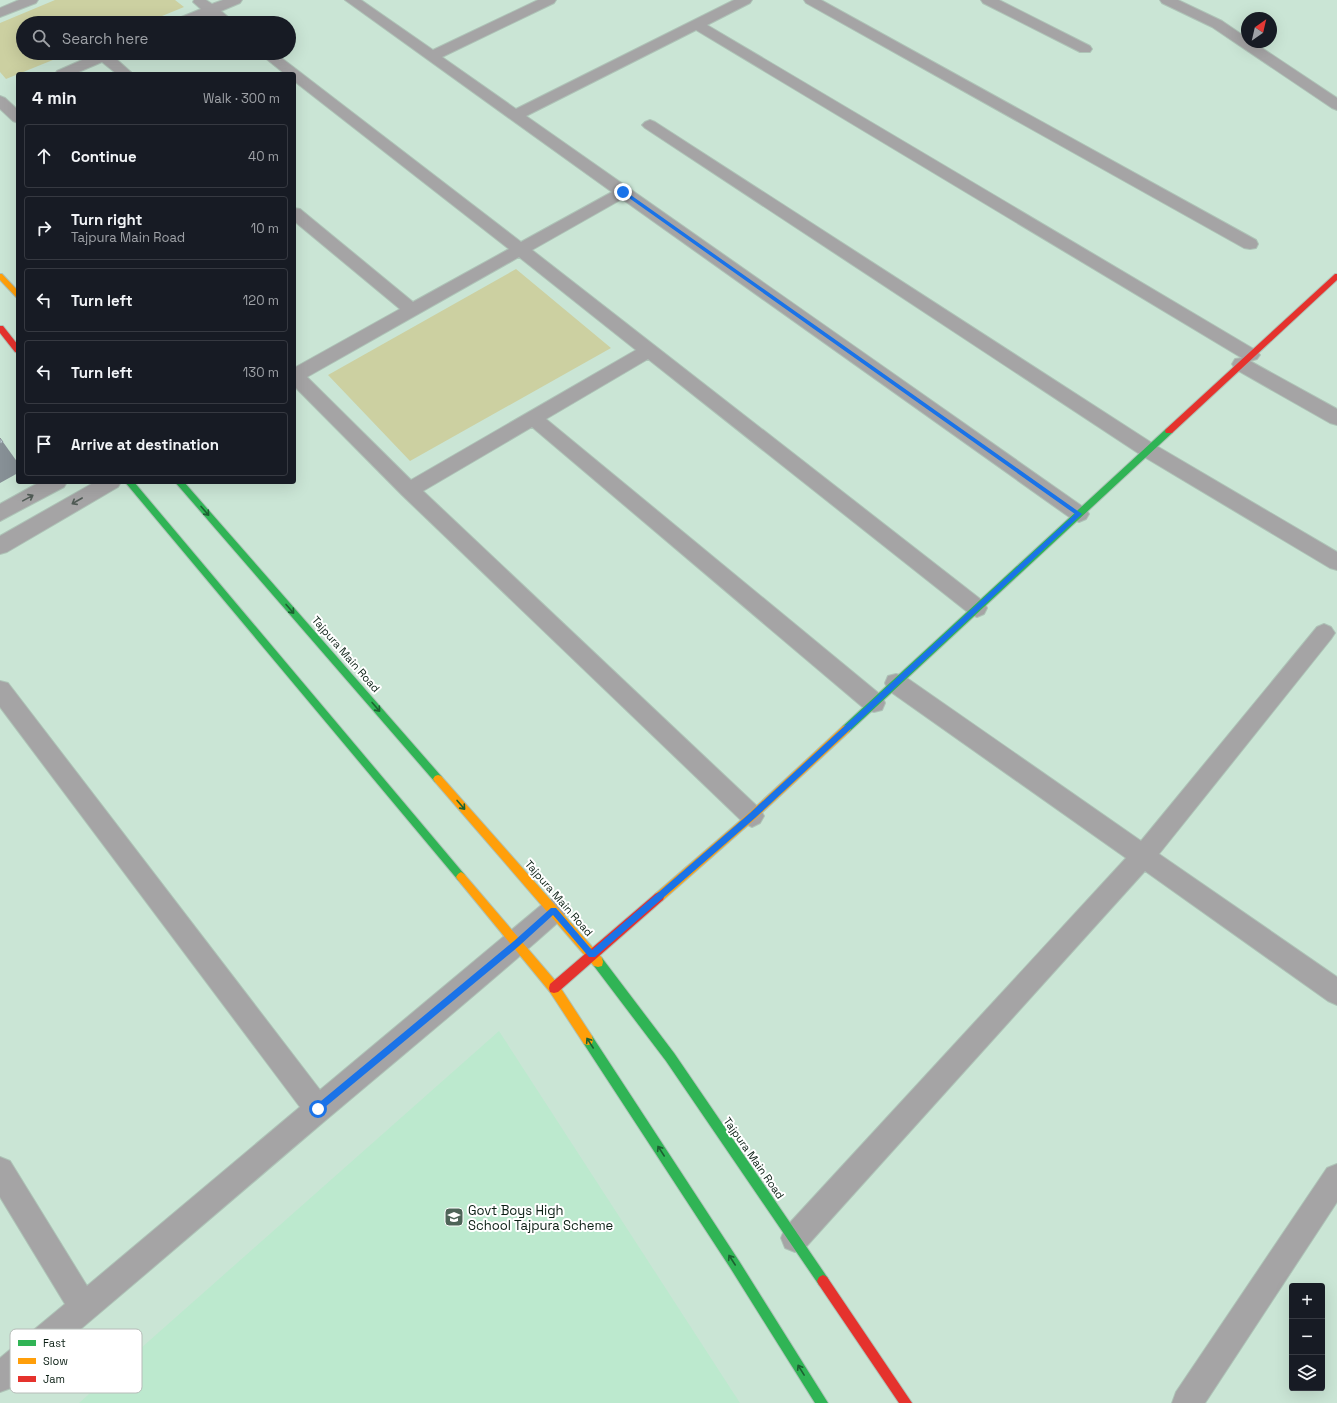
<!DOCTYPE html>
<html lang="en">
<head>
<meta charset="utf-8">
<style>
	body { margin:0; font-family:"Space Grotesk",sans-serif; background:#20242c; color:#f1f3f6 }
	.controls { position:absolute; right:12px; bottom:12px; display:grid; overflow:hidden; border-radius:4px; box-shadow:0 4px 16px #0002 }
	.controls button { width:36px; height:36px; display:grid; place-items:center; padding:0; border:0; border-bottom:1px solid #363941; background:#171b24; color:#f1f3f6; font:20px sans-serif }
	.compass { position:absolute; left:1241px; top:12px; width:36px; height:36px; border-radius:50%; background:#171b24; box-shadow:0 4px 16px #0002; rotate:34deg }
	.stop { position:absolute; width:12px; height:12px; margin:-9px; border:3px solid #1a73e8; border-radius:50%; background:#fff }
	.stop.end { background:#1a73e8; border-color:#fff; box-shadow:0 1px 4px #0008 }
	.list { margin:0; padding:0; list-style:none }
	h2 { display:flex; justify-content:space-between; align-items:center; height:52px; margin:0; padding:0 16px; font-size:17px }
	h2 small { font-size:13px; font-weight:400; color:#9ea1a6 }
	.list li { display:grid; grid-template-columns:26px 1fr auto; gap:12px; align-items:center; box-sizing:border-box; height:64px; margin:0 8px 8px; padding:0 8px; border:1px solid #363941; border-radius:4px }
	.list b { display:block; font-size:15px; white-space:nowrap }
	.list p { margin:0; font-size:13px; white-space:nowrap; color:#9ea1a6 }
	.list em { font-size:13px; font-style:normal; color:#9ea1a6 }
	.icon { flex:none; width:22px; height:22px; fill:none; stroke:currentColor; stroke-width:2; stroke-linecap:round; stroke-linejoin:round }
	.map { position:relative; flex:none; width:1337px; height:1403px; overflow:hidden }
	.search { position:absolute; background:#171b24; box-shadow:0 4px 16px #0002; left:16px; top:16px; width:280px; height:44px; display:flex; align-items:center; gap:10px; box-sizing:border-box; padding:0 14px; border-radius:22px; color:#9ea1a6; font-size:15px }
	.panel { position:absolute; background:#171b24; box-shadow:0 4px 16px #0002; left:16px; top:72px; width:280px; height:412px; border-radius:4px }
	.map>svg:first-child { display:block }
	.built { fill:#bce9ce }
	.green { fill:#ccd0a1 }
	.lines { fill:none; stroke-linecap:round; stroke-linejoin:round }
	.street-casing { stroke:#aec3b7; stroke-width:2 }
	.fast-casing { stroke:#aec3b7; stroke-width:2 }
	.slow-casing { stroke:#aec3b7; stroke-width:2 }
	.jam-casing { stroke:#aec3b7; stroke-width:2 }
	.street { fill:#a5a4a5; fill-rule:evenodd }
	.fast { fill:#30b455; fill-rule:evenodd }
	.slow { fill:#ff9f0a; fill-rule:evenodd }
	.jam { fill:#e5322d; fill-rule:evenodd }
	.shaded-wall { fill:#879096 }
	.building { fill:#c1ced6; stroke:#879096 }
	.oneway { stroke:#505b55 }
	.oneway2 { stroke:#1c6231 }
	.route { fill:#1a73e8 }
	.labels { text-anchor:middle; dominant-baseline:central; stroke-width:4; stroke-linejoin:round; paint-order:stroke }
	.street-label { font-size:11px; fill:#0b1f14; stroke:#fff }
	.near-poi-label { font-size:13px; fill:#0b1f14; stroke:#fff; text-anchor:start }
	.key { fill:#fff; stroke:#b6bcb8; stroke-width:1 }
	.key-label { font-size:11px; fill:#0b1f14 }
</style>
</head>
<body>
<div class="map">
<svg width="1337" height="1403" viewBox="0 0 1337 1403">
	<rect width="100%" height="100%" fill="#cae5d5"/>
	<path class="built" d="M499,1031L740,1403H79Z"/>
	<path class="green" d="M55,0H175L184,7L145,23H23V53H70L6,79L0,72V23Z
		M516,269L611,348L410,461L328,375Z"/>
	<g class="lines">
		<g class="street-casing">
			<path id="street" d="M19,0H38L36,3L0,17V8Z
				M194,0H206L212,4L223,0H242L240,3L221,11L235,23H219L209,16L191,23H172L174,20L201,9L193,2Z
				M345,0H361L433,50L538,0H556L554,3L442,57L516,109L734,0H752L750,3L707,25L1257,351L1260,355L1257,359L1250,361L1337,409V425L1330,423L1235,369L1232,364L1235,359L1242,358L696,30L526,116L1086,509L1089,514L1086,519L1079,522L1072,519L622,199L532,250L984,602L987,608L984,614L977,617L970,614L648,359L546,419L882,696L885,703L882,710L874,712L866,710L532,427L423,491L760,809L764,816L760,823L752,827L744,823L402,495L294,386V368L400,309L294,221V208L300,209L413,302L509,249L294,81V74H285L259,53H275L521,242L612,192ZM519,257L636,350L411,480L307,377Z
				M804,0H821L1256,240L1258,244L1256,248L1250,249L1244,248L806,3Z
				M981,0H999L1090,46L1092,49L1090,52H1080L983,3Z
				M1160,0H1178L1222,21L1247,38V42H1253L1337,98V110L1332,108L1212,27L1162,3Z
				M98,53H117L114,57L133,74H117L102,62L74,74H55L57,71Z
				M0,96L5,98L18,110V123L13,121L0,109Z
				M650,120L655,122L1155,445L1337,552V570L1330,568L1141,455L645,128L642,125L645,122Z
				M40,482H67L64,487L0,521V504Z
				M95,482H121L118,487L7,552L0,554V536Z
				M1324,624L1331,627L1335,633L1331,639L1159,854L1337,977V1005L1328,1001L1145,871L805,1248L795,1252L785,1248L781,1238L785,1228L1126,858L888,690L885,683L888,676L896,674L904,676L1141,841L1317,627Z
				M0,681L8,683L320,1090L545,902L554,898L563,902L566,910L563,918C486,987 406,1052 327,1119C221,1209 117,1299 11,1388L0,1392V1358L65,1304L0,1197V1157L10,1161L87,1286L300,1107L0,707Z
				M1337,1164V1202L1205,1403H1172L1176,1392L1327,1168Z"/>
		</g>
		<g class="fast-casing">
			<path id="fast" d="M1169,428L1172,429L1173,431L1172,433L849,732L846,733L843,732L841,729L843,726L1166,429Z
				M125,482H134L464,874L466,877L464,880L461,882L458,880Z
				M175,482H184L441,776L443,779L441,782L438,783L435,782Z
				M598,957L602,958L674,1053L827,1277L829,1281L827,1285L823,1287L819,1285L666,1061L594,966L593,962L594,958Z
				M588,1035L592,1036L739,1261L828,1403H815L731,1269L584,1044L583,1040L584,1036Z"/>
		</g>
		<g class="slow-casing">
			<path id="slow" d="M0,274H2L18,291V297H16L0,280Z
				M846,725L849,726L851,729L849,732L755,819L663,900L659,902L655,900L654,897L655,894L749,813L843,726Z
				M438,775L441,776L602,958L603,962L602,966L598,967L594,966L435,782L433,779L435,776Z
				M461,872L464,874L558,984L592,1036L593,1040L592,1044L588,1045L584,1044L550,992L458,880L456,877L458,874Z"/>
		</g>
		<g class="jam-casing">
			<path id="jam" d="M1335,274H1337V280L1172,433H1166L1165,431L1166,429Z
				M0,326H3L18,345V353L15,352L0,333Z
				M659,892L663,894L664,897L663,900L558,992L554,993L550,992L549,988L550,984L655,894Z
				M823,1275L827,1277L912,1403H899L819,1285L817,1281L819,1277Z"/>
		</g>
		<use href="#street" class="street"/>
		<use href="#fast" class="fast"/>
		<use href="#slow" class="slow"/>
		<use href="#jam" class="jam"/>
	</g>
	<path class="shaded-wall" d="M3,442L18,463V473L0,483V444Z"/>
	<path class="building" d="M0,438L3,442L0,444Z"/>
	<defs><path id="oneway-shaft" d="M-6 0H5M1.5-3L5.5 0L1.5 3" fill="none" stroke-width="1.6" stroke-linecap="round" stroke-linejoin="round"/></defs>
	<g class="oneway">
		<use href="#oneway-shaft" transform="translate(28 498) rotate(-29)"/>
		<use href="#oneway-shaft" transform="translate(77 501) rotate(150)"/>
	</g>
	<g class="oneway2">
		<use href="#oneway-shaft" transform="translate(205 511) rotate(49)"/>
		<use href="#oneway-shaft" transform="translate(290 609) rotate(49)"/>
		<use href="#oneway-shaft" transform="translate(376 707) rotate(49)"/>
		<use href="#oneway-shaft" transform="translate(461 805) rotate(49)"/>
		<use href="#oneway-shaft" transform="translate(590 1043) rotate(-123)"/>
		<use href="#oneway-shaft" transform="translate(661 1151) rotate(-123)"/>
		<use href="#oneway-shaft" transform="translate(732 1260) rotate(-123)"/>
		<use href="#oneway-shaft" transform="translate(801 1370) rotate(-122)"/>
	</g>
	<path class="route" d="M622,191H625L1082,514L755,818L595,957H589L553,915L519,946L318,1113L315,1112V1106L514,941L551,908H556L592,950L750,813L1075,514L622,193Z"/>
	<defs>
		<g id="school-square" transform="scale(1)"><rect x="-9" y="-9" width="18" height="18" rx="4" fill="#4e6458" stroke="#fff"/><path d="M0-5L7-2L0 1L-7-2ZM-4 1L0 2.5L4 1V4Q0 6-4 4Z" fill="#fff"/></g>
	</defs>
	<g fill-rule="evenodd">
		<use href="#school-square" x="454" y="1217"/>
	</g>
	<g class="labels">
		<g class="street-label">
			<text transform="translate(346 654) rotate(49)">Tajpura Main Road</text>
			<text transform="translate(559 898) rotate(49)">Tajpura Main Road</text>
			<text transform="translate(754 1158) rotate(55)">Tajpura Main Road</text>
		</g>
		<g class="near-poi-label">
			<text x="468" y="1210">Govt Boys High<tspan x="468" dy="15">School Tajpura Scheme</tspan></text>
		</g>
	</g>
	<rect x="10" y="1329" width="132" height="64" rx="6" class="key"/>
	<rect x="18" y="1340" width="18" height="6" fill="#30b455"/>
	<rect x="18" y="1358" width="18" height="6" fill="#ff9f0a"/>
	<rect x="18" y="1376" width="18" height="6" fill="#e5322d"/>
	<g class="key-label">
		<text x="43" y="1347">Fast</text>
		<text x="43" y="1365">Slow</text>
		<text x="43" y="1383">Jam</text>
	</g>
</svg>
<div class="controls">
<button>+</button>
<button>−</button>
<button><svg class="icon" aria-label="layers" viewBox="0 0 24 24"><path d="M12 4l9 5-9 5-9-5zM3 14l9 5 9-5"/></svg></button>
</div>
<svg class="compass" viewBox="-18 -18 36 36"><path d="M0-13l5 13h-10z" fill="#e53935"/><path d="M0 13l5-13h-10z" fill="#9ea1a6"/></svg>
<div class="stop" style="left:318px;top:1109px"></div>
<div class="stop end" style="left:623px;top:192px"></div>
<div class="search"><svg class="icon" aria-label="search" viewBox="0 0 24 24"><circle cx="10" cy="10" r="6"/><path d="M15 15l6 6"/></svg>Search here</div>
<section class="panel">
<h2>4 min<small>Walk · 300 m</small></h2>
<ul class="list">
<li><svg class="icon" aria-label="ahead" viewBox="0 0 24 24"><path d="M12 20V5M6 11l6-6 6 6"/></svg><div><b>Continue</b></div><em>40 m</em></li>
<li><svg class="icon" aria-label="right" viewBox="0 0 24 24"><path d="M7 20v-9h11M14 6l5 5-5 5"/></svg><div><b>Turn right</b><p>Tajpura Main Road</p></div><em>10 m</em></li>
<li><svg class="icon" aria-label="left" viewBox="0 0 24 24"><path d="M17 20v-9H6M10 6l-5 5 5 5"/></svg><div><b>Turn left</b></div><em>120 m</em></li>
<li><svg class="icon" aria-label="left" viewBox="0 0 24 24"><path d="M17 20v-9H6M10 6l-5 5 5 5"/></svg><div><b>Turn left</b></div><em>130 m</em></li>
<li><svg class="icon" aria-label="arrive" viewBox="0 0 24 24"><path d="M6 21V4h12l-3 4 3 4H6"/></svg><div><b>Arrive at destination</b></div></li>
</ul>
</section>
</div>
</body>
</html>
